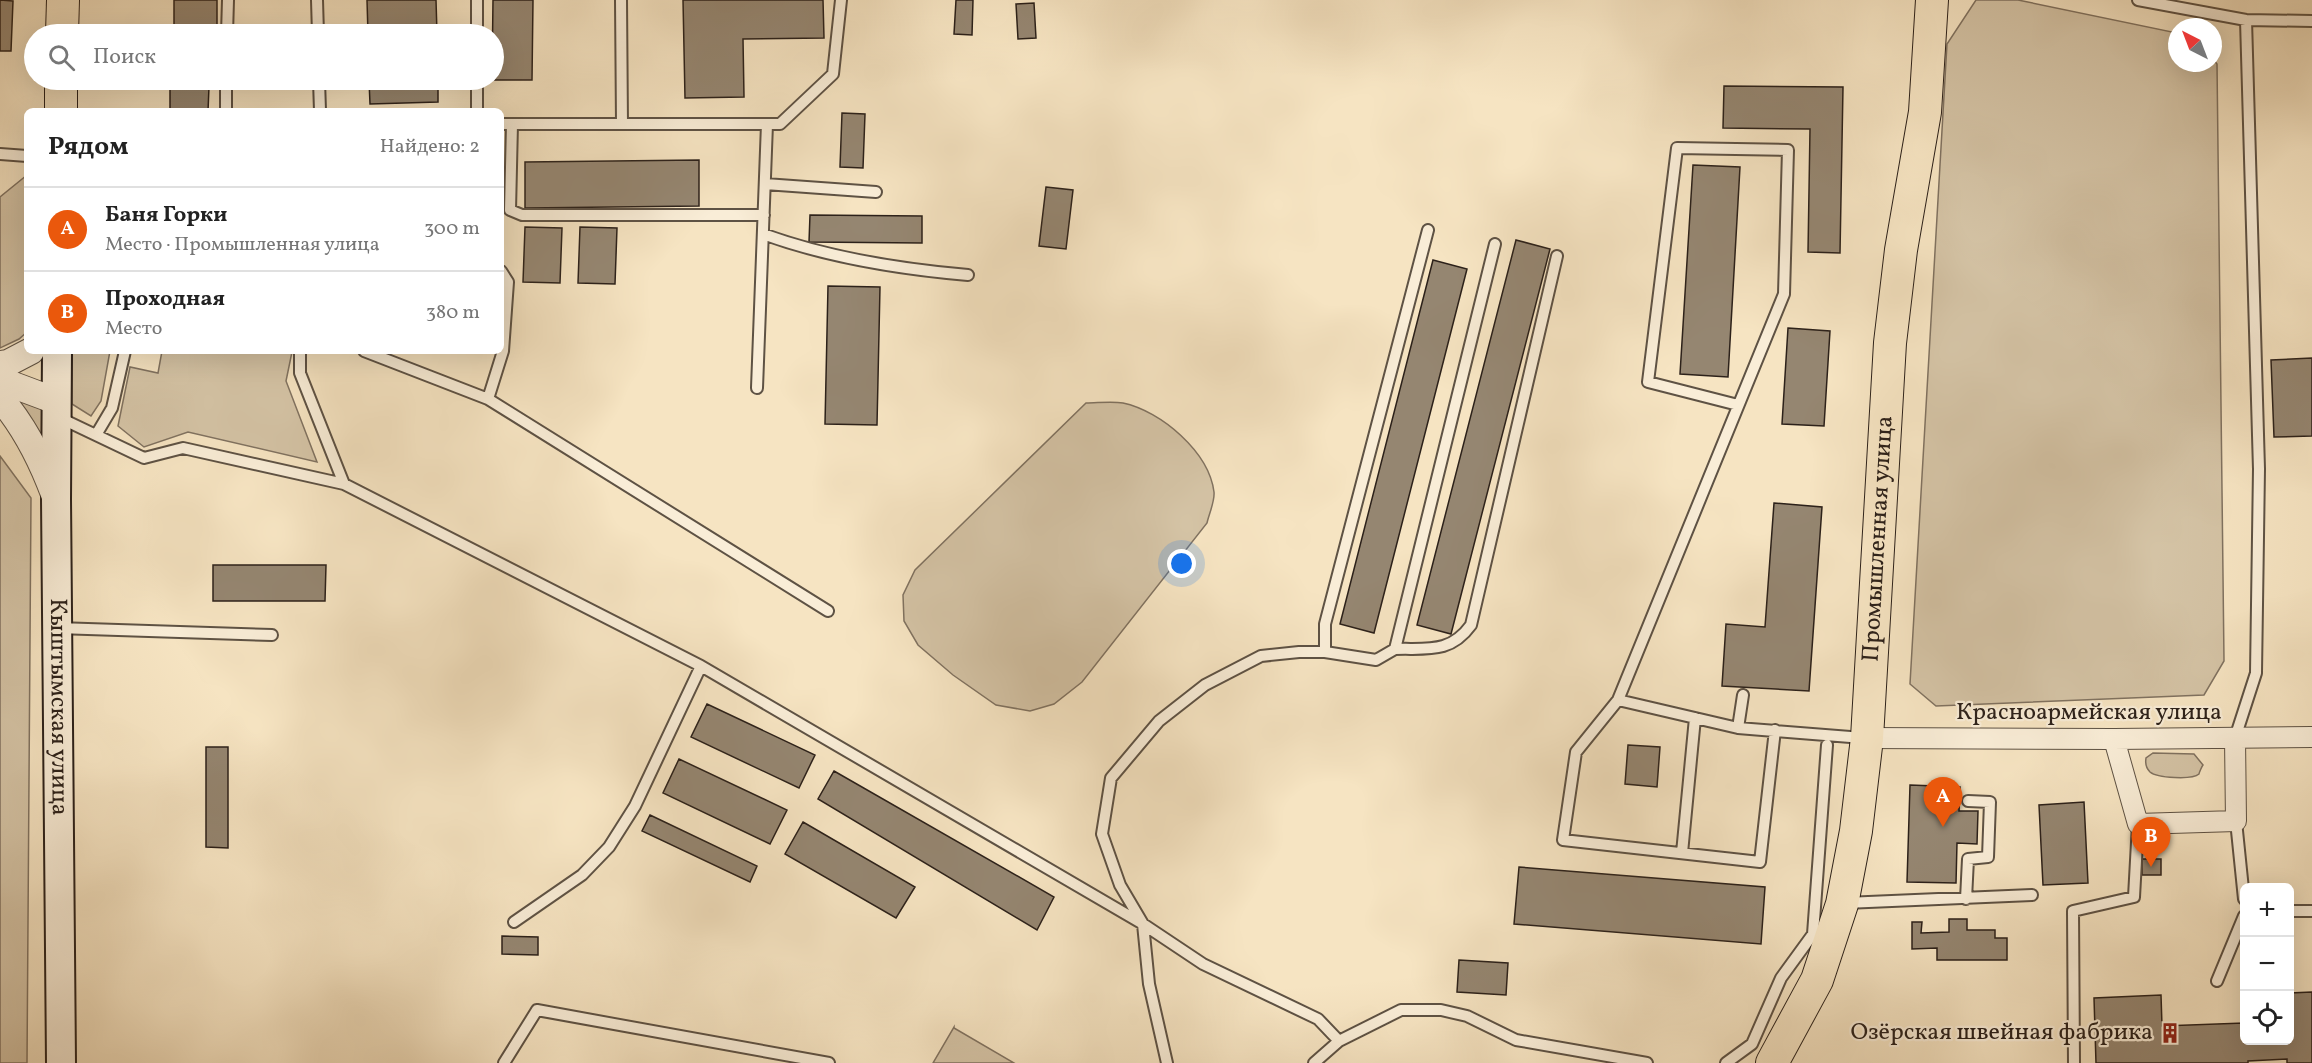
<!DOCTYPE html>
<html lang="ru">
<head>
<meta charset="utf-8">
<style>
	body { margin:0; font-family:Vollkorn,serif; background:#f2f2f2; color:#222 }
	.controls { position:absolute; right:18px; bottom:18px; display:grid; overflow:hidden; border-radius:9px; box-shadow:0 6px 24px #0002 }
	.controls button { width:54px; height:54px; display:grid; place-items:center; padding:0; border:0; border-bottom:2px solid #e0e0e0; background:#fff; color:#222; font:30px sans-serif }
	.compass { position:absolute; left:2168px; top:18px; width:54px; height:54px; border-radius:50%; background:#fff; box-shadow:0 6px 24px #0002; rotate:318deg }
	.you { position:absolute; left:1182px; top:564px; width:21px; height:21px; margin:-15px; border:4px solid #fff; border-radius:50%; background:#1a73e8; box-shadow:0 0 0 9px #1a73e833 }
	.badge { display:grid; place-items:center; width:39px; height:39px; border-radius:50%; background:#ea580c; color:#fff; font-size:20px; font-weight:700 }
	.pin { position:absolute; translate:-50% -50px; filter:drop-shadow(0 2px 3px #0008) }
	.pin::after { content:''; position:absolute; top:32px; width:21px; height:18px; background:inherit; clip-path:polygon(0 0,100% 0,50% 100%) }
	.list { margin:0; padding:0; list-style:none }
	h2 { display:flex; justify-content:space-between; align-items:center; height:78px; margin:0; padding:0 24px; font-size:26px }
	h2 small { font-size:20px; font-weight:400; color:#767676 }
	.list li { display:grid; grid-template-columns:39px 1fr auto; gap:18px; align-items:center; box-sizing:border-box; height:84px; padding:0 24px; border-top:2px solid #e0e0e0 }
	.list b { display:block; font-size:22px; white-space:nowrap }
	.list p { margin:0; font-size:20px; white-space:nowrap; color:#767676 }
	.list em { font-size:20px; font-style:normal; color:#767676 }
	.icon { flex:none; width:33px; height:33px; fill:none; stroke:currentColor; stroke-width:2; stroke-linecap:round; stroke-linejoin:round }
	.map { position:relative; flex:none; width:2312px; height:1063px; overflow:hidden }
	.search { position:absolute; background:#fff; box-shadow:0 6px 24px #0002; left:24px; top:24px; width:480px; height:66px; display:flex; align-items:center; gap:15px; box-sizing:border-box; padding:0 21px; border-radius:33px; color:#767676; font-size:22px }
	.panel { position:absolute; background:#fff; box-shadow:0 6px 24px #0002; left:24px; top:108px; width:480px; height:246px; border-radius:9px }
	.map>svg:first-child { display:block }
	.green { fill:#d4c3a5; stroke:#807260; stroke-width:1.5 }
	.building { fill:#958671; stroke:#2c211a; stroke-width:1.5 }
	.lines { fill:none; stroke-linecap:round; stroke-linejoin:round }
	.service-casing { stroke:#5e5244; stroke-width:14 }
	.minor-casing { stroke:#5e5244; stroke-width:22 }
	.tertiary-casing { stroke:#5e5244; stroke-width:28 }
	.secondary-casing { stroke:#2c211a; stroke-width:32 }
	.primary-casing { stroke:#2c211a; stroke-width:34 }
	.service { stroke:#f9edd7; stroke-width:10 }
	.minor { stroke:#f9edd7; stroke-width:20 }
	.tertiary { stroke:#f9edd7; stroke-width:26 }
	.secondary { stroke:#f9edd7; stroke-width:28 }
	.primary { stroke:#f6e4c2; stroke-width:32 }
	.labels { text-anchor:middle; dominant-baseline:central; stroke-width:4.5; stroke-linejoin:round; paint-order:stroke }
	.street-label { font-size:24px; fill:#2c211a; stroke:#f9edd7 }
	.poi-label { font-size:24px; fill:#2c211a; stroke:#f9edd7; text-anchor:end }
</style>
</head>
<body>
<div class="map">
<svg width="2312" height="1063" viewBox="0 0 2312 1063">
	<rect width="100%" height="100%" fill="#f6e4c2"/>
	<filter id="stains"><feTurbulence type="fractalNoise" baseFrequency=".00333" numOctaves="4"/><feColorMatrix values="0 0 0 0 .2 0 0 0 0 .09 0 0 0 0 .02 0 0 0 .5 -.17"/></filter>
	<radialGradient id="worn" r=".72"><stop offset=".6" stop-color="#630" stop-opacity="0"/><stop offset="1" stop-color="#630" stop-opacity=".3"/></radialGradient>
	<path class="green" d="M1976,0H2018L2177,33V63H2213V59L2217,64L2224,661L2204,695L1936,706L1910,684L1947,44Z
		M27,175V332L19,339L0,348V197Z
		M72,351H110L101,401L91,416L72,404Z
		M162,351L292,352L286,381L317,462L188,432L144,447L118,426L130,367L158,373Z
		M6,390L46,406L45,443Z
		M1086,403C1097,403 1112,401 1123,403C1161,411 1209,452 1214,492C1215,501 1209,514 1207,523L1082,682L1054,704L1030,711L996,705L953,675L918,645L904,621L903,595L915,570Z
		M0,456L31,498L27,1063H0Z
		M2153,753L2194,754L2203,765C2202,766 2199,773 2199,774C2192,780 2157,778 2150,772C2146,768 2145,764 2146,758Z
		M954,1027V1028L1014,1063H933Z"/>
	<path class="building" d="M0,0L13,1L11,51H0Z
		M174,0H217V34H174Z
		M367,0H436L437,34H368Z
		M493,0H533L532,80H492Z
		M683,0H823L824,38L743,39L744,97L685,98Z
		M956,0H973L972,35L954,34Z
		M1034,3L1036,38L1018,39L1016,4Z
		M369,80H438V102L370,104Z
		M1724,86L1843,87L1840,253L1808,252L1810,129L1723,128Z
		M170,87H209L208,111H170Z
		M842,113L865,114L863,168L840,167Z
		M699,160V206L525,208V162Z
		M1693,165L1740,167L1728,377L1680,374Z
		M1046,187L1073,190L1066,249L1039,246Z
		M810,215L922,216V243L809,242Z
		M525,227L562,228L560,283L523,282Z
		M580,227L617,228L615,284L578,283Z
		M1516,240L1550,249L1451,634L1417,625Z
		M1433,260L1467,269L1374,633L1340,624Z
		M828,286L880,287L877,425L825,424Z
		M1788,328L1830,331L1824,426L1782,424Z
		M2312,358V436L2274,437L2271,360Z
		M1774,503L1822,507L1809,691L1722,686L1726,624L1765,627Z
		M213,565H326L325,601H213Z
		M707,704L815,755L799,788L691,737Z
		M1628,745L1660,747L1657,787L1625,784Z
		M206,747H228V848L206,847Z
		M679,759L787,810L770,844L663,793Z
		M834,771L1054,897L1037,930L818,799Z
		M1910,785L1960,787L1959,811H1978L1977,844L1957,843L1956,883L1907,882Z
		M2084,802L2088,883L2043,885L2039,805Z
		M650,815L757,866L750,882L642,831Z
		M803,822L915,887L896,918L785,854Z
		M2142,859H2161V875H2142Z
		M1519,867L1765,887L1761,944L1514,924Z
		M1949,919H1967V930H1995V938H2007V960H1937V948L1912,949V922H1922L1921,933L1949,932Z
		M502,936L538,937V955L502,954Z
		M1459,960L1508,963L1506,995L1457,992Z
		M2312,992V1063H2287V1059L2248,1061V1063H2096L2094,998L2161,995L2162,1026L2244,1023V1040H2290V993Z"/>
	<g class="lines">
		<g class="service-casing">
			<path id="service" d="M317,0L318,34
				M621,0L622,124
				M2138,0L2246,20L2312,21
				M227,34L228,0
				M477,34V0
				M319,80L320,111
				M226,111V80
				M477,111V80
				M501,124H780L833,74L841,0
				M512,124L510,210L522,215H764
				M0,154L27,156
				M765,184L876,192
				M763,234C829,258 898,269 968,275
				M300,351V373L344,484
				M364,351L488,399L828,611
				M757,388L767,124
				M488,399L503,351L508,282L501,271
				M1738,405L1648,382L1677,148L1788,150L1784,294L1618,700L1576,752L1563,840L1760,862L1775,730
				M58,417L144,458L183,448L344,484L701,666L1143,924L1203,964L1318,1019L1339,1041
				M96,435L112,408L125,351
				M57,628L272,635
				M1395,649C1427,648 1450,654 1471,625L1557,256
				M1325,652V624L1428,230
				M1618,700L1738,728L1863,738
				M1738,728L1743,695
				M2235,738L2256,673L2259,469L2246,20
				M2236,821L2244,899
				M1682,853L1695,718
				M1966,899L1968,859L1988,857L1990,802L1968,801
				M1845,903L2032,895
				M2290,911H2312
				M514,922L582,875L609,847L635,806L701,666
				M2217,981L2244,916
				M504,1063L537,1010L829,1063
				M1167,1063L1149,984L1143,924L1120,885L1102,834L1111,778L1159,721L1205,685L1261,656L1299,652H1325L1376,660L1395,649L1495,244
				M1314,1063L1339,1041L1401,1010H1441L1467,1016L1516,1040L1647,1063
				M1726,1063L1752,1044L1781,978L1813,934L1827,745
				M2074,1063L2073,911L2134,897L2138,824"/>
		</g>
		<g class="minor-casing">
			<path id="minor" d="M1867,738L2114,739L2312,737
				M2114,739L2138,824L2236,821L2235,738"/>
		</g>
		<g class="tertiary-casing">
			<path id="tertiary" d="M0,364L8,363L31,351
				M0,380L56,401
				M0,398C25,427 41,459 54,494"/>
		</g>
		<g class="secondary-casing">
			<g id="secondary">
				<path id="s1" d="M57,351L56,499L61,1063"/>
			</g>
		</g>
		<g class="primary-casing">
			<g id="primary">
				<path d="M62,34L63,0"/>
				<path d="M61,111V80"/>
				<path id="s2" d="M1772,1063L1817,980L1842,904L1856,831L1867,738L1890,343L1901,250L1925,112L1932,0"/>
			</g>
		</g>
		<use href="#service" class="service"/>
		<use href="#minor" class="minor"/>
		<use href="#tertiary" class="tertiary"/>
		<use href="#secondary" class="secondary"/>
		<use href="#primary" class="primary"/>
	</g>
	<defs>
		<g id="building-bare" transform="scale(1.62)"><path d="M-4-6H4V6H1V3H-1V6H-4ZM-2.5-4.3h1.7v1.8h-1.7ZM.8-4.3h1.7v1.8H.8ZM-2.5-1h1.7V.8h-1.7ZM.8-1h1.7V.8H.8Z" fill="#8f2418" stroke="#f9edd7" stroke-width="2.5" paint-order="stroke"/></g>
	</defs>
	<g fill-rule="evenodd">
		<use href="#building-bare" x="2170" y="1033"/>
	</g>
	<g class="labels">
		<g class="street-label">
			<text stroke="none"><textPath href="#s2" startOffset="542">Промышленная улица</textPath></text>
			<text stroke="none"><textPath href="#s1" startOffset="356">Кыштымская улица</textPath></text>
			<text x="2089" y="713">Красноармейская улица</text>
		</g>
		<g class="poi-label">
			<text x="2153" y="1033">Озёрская швейная фабрика</text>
		</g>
	</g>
	<rect width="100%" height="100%" filter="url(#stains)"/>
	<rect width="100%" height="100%" fill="url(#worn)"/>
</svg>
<div class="controls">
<button>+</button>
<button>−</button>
<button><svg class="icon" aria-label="locate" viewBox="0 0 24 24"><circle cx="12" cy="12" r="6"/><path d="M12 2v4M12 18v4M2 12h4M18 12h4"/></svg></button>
</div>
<svg class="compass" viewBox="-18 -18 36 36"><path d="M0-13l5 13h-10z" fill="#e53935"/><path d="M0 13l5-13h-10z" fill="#767676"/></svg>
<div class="you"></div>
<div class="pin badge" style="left:1943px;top:827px">A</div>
<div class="pin badge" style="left:2151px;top:867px">B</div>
<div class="search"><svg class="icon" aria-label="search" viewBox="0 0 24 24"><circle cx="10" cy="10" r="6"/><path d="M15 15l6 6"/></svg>Поиск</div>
<section class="panel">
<h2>Рядом<small>Найдено: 2</small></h2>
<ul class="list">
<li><span class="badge">A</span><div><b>Баня Горки</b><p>Место · Промышленная улица</p></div><em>300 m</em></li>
<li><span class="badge">B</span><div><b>Проходная</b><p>Место</p></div><em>380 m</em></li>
</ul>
</section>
</div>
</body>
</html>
